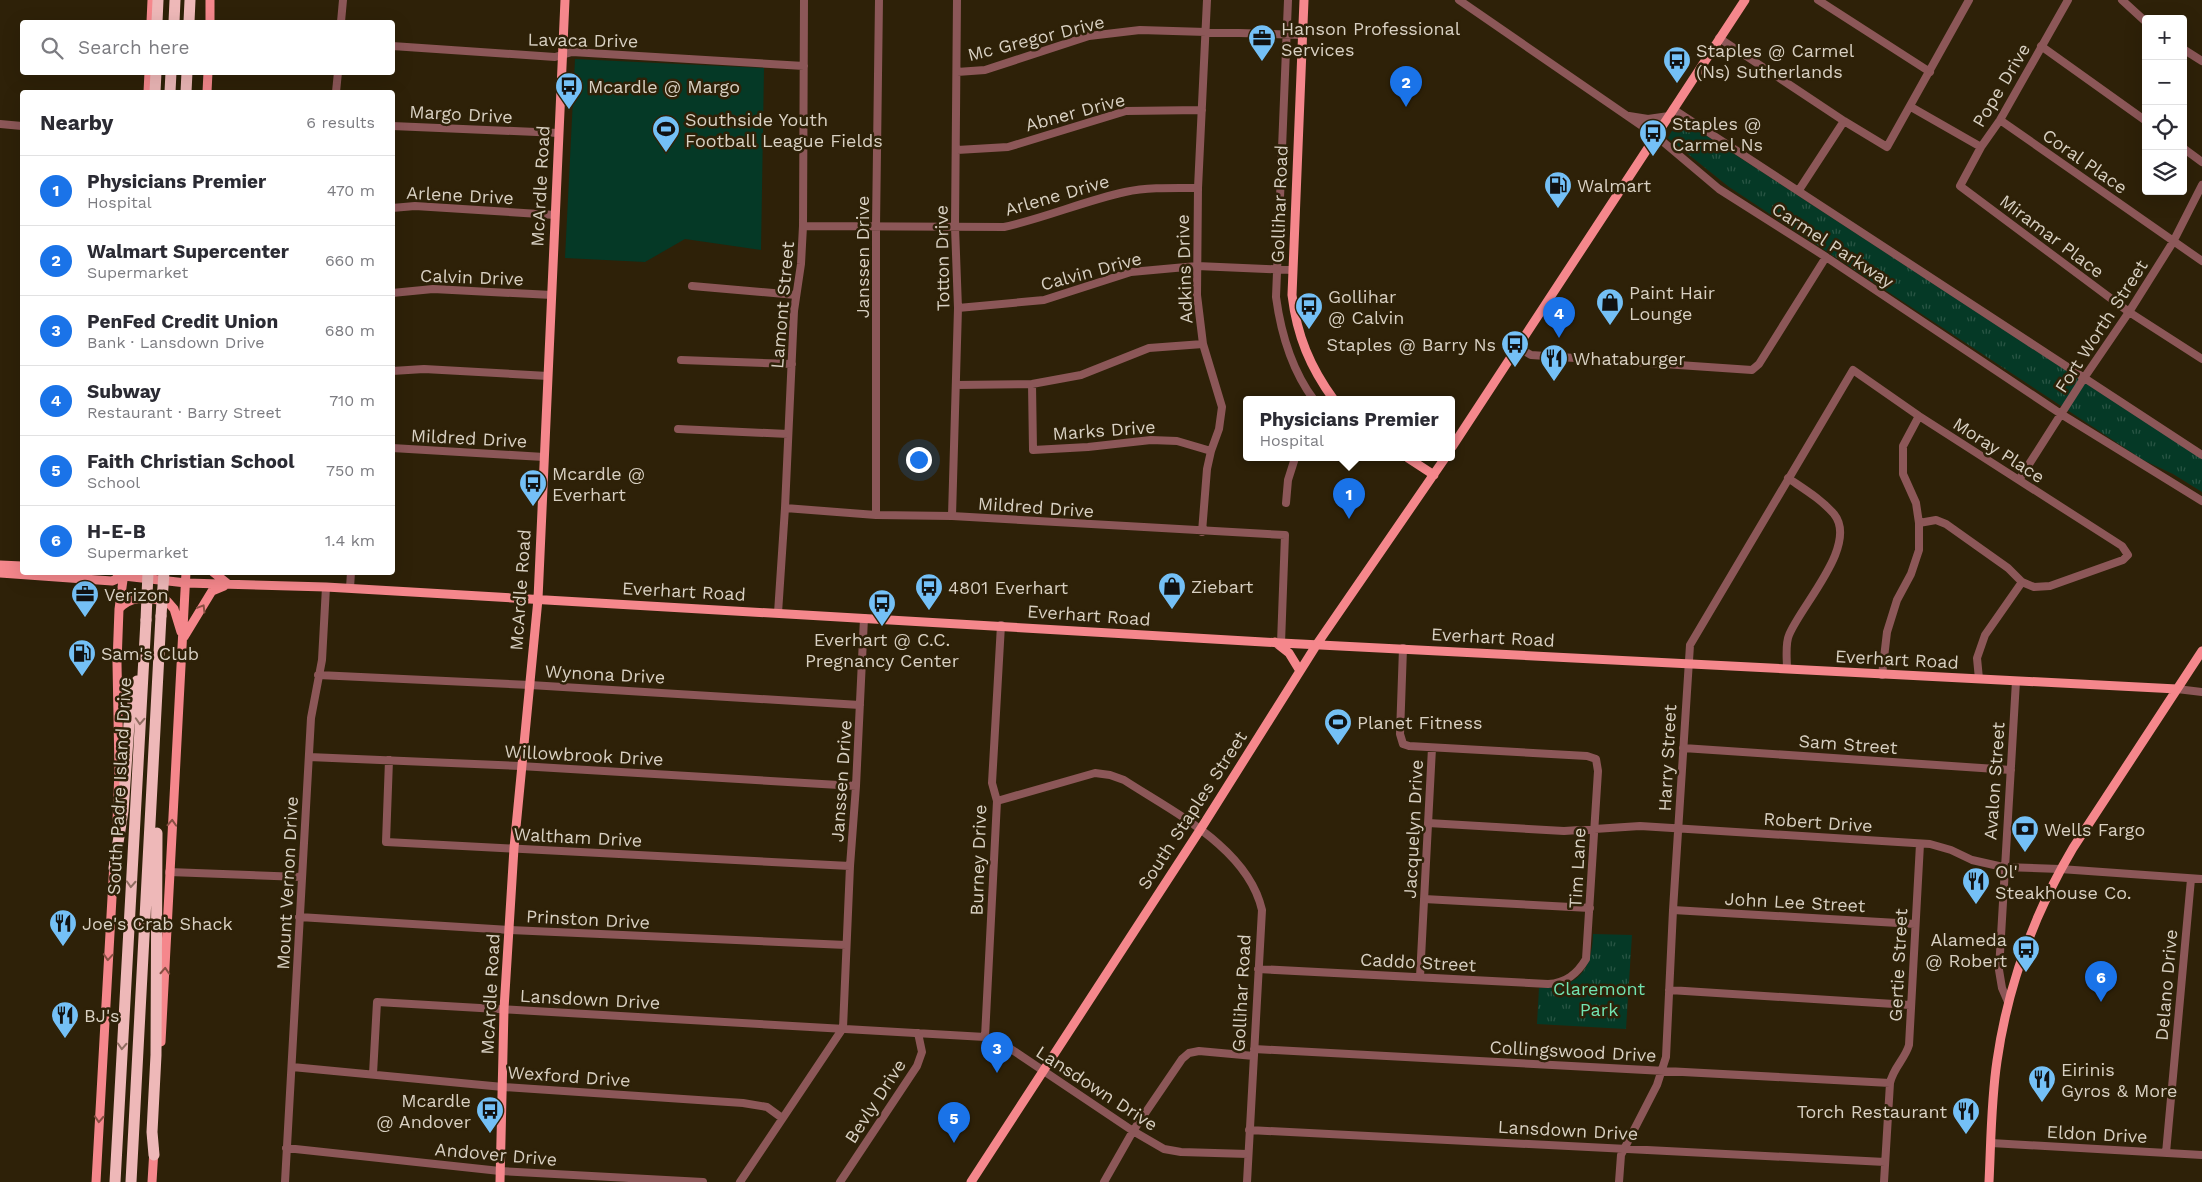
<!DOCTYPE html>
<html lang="en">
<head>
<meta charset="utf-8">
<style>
	body { margin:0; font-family:"Work Sans",sans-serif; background:#f2f2f3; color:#2b2b33 }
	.controls { position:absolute; right:15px; top:15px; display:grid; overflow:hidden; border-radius:5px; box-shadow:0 5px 20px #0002 }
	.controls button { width:45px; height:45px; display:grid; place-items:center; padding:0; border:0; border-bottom:1px solid #e1e1e2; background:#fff; color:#2b2b33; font:25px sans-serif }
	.you { position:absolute; left:918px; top:459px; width:18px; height:18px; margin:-12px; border:4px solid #fff; border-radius:50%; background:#1a73e8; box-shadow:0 0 0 8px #1a73e833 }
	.badge { display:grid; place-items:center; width:32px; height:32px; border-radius:50%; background:#1a73e8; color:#fff; font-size:16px; font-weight:700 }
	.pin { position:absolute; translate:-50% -41px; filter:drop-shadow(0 1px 2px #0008) }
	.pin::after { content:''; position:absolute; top:26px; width:18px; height:15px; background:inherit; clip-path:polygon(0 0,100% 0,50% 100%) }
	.popup { position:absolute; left:1243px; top:396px; width:212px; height:65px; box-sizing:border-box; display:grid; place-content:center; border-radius:5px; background:#fff; filter:drop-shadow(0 1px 4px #0005); font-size:16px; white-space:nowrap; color:#7c7c81 }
	.popup b { font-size:19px; color:#2b2b33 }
	.popup::after { content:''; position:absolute; left:50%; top:100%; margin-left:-10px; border:10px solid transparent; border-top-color:#fff }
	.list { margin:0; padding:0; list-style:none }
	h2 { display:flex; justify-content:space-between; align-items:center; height:65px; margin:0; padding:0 20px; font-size:21px }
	h2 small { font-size:16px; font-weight:400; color:#7c7c81 }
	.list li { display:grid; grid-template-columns:32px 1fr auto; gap:15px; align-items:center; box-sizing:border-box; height:70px; padding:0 20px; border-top:1px solid #e1e1e2 }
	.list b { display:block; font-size:19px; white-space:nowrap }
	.list p { margin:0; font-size:16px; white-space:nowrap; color:#7c7c81 }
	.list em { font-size:16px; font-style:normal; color:#7c7c81 }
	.icon { flex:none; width:28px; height:28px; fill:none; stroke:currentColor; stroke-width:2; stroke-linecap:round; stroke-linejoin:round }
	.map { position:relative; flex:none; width:2202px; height:1182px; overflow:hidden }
	.search { position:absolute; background:#fff; box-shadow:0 5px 20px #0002; left:20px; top:20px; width:375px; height:55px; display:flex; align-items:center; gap:12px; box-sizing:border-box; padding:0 18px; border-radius:5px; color:#7c7c81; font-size:19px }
	.panel { position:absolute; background:#fff; box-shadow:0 5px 20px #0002; left:20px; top:90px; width:375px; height:485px; border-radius:5px }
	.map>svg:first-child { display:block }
	.grass { fill:url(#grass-tufts) }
	.garden { fill:#053926 }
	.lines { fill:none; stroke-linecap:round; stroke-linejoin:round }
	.minor { stroke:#8c5758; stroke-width:8 }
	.major { stroke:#f5878c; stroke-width:9 }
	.highway { stroke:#eeb8b8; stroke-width:11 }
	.highway-bridge { stroke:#eeb8b8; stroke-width:11 }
	.oneway { stroke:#884f43 }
	.oneway2 { stroke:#8e6c60 }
	.labels { text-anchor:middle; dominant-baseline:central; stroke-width:5; stroke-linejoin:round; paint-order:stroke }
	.poi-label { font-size:18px; fill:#d8d0c2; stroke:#2e2108; text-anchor:start }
	.street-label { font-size:18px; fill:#d8d0c2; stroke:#2e2108 }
	.park-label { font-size:18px; fill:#72e4b2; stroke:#2e2108 }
</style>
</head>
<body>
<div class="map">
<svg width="2202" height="1182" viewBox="0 0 2202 1182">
	<defs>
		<pattern id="grass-tufts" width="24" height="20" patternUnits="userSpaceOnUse" patternTransform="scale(1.25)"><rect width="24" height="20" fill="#053926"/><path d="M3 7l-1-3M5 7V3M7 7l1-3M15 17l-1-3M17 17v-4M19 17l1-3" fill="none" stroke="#295544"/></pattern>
	</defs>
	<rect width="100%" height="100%" fill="#2e2108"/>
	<path class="grass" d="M1679,118L2202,459V492L2173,474L2143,460L1729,187L1668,138Z
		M1593,934L1632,935L1626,1029L1537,1024L1539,988C1578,988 1592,971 1593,934Z"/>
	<path class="garden" d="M575,59L764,68L761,250L685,239L645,262L565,258Z"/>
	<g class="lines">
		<path class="minor" d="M1288,0L1276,297C1281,334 1291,369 1314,400
			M1459,0L1655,135L1719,189L1826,257L2061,414L2202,501
			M1818,0L1930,72
			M2068,0L2000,120L1981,147L1960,186L2129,312L2202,359
			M2122,0L2146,22
			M341,22L343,0
			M1719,38L1844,121L1887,147L1969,0
			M392,46L555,57L572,52L804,66
			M2041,46L2146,121
			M2183,49L2202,61
			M957,72L985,70L1089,36L1140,30L1303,35
			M336,92L338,72
			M1911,107L1981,147
			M1673,109L2202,455
			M1629,116L1648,119L1669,116
			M2000,120L2202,261
			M0,124L22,126
			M392,126L559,133
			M2183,148L2202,162
			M957,150L1008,147L1126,111L1202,110
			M1799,190L1844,121
			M392,208L415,206L555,215
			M803,226L1004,227C1045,218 1084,201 1125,192C1149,187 1174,188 1198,188
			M692,286L796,295
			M392,293L433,289L552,295
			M958,308L1044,300L1131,272L1197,266L1292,270
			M1517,347L1531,355L1752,370L1759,364L1826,257
			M681,360L792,364
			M392,371L424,369L548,376
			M1032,384L1033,450L1088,447L1151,440L1177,441L1211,451
			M956,385L1032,384L1081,375L1149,348L1203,344
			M678,429L788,434
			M392,448L544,457
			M2019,480L2084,378L2129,312L2173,242L2202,185
			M1286,503L1288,480L1295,458
			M785,508L876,515L952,516L1285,535L1281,643
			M876,515V226L879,0
			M952,516L958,308L955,227L957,0
			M1202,532L1207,469L1211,451L1219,429L1222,407L1203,344L1197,295L1198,188L1207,0
			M350,588L351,572
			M778,613L785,508L794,311L801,264L803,226L804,0
			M1787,669C1787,659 1785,644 1789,635C1801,605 1859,545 1834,514C1821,499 1804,489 1788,478
			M318,675L530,685L860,705
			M1882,675L1887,632L1897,600L1911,574L1919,550V523L1916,503L1903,474V446L1919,416
			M1979,679L1977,658L1985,635L2022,582
			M2177,689L2202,692
			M1683,748L2011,770
			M309,757L520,766L856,786
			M389,760L386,842L850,866
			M997,801L1095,773L1110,775L1124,780C1173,812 1248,848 1262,910L1247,1182
			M1428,823L1564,831L1640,826L1930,844L1951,850L1972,860L2003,867L2060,869L2202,879
			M169,872L301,877
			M1424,899L1590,908
			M1673,910L1915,924
			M299,917L510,930L846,945
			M1258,969L1548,984C1566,983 1577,974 1586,959L1598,771L1596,759L1587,756L1409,746L1403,744L1400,734L1403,648
			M1420,977L1432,748
			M1669,990L1910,1005
			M2008,1002L2002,988L1999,970L2016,681
			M985,1037L997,801L992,783L1001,625
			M1254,1049L1890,1083
			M292,1067L503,1087L743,1103L767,1107L782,1118
			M373,1074L377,1002L985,1037L1002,1043L1133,1131L1164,1149L1181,1152L1248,1154
			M1249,1130L1885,1162
			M1991,1143L2202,1155
			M286,1148L500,1171L703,1182
			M2166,1153L2191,879
			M285,1182L311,718L322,660L326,587
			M740,1182L843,1028L850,866L856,786L864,618
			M840,1182L917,1066L922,1052L918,1033
			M1104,1182L1133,1131L1182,1059L1189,1053L1199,1051L1254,1056
			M1619,1182L1621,1155L1657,1085L1666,1057L1673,910L1690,645L1853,370L1919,416L2122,546L2128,555L2123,560L2050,586L2034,587L2022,582L2008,568L1946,524L1936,520L1919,523
			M1884,1182L1890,1083C1893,1068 1905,1059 1909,1045L1920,844"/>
		<path class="major" d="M1304,0L1292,295C1297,336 1310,367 1334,400
			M151,22L152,0
			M210,22V0
			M148,92L149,72
			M207,92L208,72
			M1452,447L1745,0
			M1408,458L1434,475
			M0,565L22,566
			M116,572L124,576L186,583L326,587L1281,643L2177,689
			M213,572L228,584
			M0,573L112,581L124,576
			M119,609C132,594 149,599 167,601L174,609L181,632
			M184,637L212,591L224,586
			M1275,642L1289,653L1300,671
			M117,822L119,770L117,663L119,609L124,573
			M161,1042L186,572
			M96,1182L114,862
			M152,1182L154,1149
			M500,1182L504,1009L514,848L538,599L565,0
			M971,1182L1200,830L1317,644L1445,458
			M1989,1182C1991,1142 1991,1101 1997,1061C2008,984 2034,914 2073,848L2202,651"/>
		<path class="highway" d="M157,22L158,0
			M174,22L175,0
			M189,22L190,0
			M155,92L156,72
			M170,92L171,72
			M186,92L187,72
			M114,868L123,811L129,724L137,681
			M154,1155L152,1132L156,1055L157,833
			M115,1182L146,620
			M131,1182L161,616"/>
		<path class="highway-bridge" d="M161,616L164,572
			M146,620L148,572"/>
	</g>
	<defs><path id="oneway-chevron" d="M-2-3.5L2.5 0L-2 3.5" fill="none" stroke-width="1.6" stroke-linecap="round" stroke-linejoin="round" transform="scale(1.25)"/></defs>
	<g class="oneway">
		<use href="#oneway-chevron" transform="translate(202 608) rotate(-59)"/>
		<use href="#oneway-chevron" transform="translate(172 823) rotate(-87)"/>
		<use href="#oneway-chevron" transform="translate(108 957) rotate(94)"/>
		<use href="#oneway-chevron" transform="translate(165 971) rotate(-87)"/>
		<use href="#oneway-chevron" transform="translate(99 1119) rotate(93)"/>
	</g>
	<g class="oneway2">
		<use href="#oneway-chevron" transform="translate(140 721) rotate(93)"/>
		<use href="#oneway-chevron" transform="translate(131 884) rotate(93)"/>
		<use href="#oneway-chevron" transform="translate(122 1046) rotate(93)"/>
	</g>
	<defs>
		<g id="office-pin" transform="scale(1.4375)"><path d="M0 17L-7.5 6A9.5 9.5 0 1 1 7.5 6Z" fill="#74c0f6" stroke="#2e2108"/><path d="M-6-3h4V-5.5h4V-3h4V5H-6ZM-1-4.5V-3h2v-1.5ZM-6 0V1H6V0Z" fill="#111"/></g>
		<g id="bus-pin" transform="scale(1.4375)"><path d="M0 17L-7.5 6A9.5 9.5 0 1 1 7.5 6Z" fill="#74c0f6" stroke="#2e2108"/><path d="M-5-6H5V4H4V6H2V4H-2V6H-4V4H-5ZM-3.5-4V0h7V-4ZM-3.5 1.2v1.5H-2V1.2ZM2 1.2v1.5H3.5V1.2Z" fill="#111"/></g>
		<g id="stadium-pin" transform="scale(1.4375)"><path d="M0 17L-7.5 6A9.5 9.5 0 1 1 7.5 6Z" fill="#74c0f6" stroke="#2e2108"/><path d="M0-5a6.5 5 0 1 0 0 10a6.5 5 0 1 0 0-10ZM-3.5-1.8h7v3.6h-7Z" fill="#111"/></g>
		<g id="fuel-pin" transform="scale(1.4375)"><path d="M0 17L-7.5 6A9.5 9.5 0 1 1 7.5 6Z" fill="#74c0f6" stroke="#2e2108"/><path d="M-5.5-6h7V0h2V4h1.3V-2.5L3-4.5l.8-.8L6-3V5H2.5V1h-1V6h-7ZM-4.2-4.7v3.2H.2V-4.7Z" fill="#111"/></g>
		<g id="shop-pin" transform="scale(1.4375)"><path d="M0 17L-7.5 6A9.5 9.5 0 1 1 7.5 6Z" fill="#74c0f6" stroke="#2e2108"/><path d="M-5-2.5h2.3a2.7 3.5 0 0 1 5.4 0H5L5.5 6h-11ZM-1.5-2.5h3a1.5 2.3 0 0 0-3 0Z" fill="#111"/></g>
		<g id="restaurant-pin" transform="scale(1.4375)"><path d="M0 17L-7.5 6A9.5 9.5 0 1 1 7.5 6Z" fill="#74c0f6" stroke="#2e2108"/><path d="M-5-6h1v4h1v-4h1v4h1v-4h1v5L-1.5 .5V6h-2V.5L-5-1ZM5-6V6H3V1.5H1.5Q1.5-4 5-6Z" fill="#111"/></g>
		<g id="bank-pin" transform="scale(1.4375)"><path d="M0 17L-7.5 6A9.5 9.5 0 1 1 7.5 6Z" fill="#74c0f6" stroke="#2e2108"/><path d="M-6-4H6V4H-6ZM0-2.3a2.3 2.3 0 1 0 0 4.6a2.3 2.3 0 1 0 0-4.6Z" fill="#111"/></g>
	</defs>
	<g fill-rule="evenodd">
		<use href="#office-pin" x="1262" y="38"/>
		<use href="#bus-pin" x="1677" y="60"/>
		<use href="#bus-pin" x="569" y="86"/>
		<use href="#stadium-pin" x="666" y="129"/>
		<use href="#bus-pin" x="1653" y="133"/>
		<use href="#fuel-pin" x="1558" y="185"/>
		<use href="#shop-pin" x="1610" y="302"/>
		<use href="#bus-pin" x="1309" y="306"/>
		<use href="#bus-pin" x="1515" y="344"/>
		<use href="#restaurant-pin" x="1554" y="358"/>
		<use href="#bus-pin" x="533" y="483"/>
		<use href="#shop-pin" x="1172" y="586"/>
		<use href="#bus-pin" x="929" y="587"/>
		<use href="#office-pin" x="85" y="594"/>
		<use href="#bus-pin" x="882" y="603"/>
		<use href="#fuel-pin" x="82" y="653"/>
		<use href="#stadium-pin" x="1338" y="722"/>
		<use href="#bank-pin" x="2025" y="829"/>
		<use href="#restaurant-pin" x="1976" y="881"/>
		<use href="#restaurant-pin" x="63" y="923"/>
		<use href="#bus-pin" x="2026" y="949"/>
		<use href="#restaurant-pin" x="65" y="1015"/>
		<use href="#restaurant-pin" x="2042" y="1079"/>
		<use href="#bus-pin" x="490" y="1110"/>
		<use href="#restaurant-pin" x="1966" y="1111"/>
	</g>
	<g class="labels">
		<g class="poi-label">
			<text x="1281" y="28">Hanson Professional<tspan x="1281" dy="21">Services</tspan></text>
			<text x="1696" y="50">Staples @ Carmel<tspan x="1696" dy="21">(Ns) Sutherlands</tspan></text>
			<text x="588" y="86">Mcardle @ Margo</text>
			<text x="685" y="119">Southside Youth<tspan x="685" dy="21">Football League Fields</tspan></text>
			<text x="1672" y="123">Staples @<tspan x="1672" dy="21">Carmel Ns</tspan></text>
			<text x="1577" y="185">Walmart</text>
			<text x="1629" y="292">Paint Hair<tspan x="1629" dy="21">Lounge</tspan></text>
			<text x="1328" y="296">Gollihar<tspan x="1328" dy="21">@ Calvin</tspan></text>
			<text x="1496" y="344" text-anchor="end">Staples @ Barry Ns</text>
			<text x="1573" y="358">Whataburger</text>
			<text x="552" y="473">Mcardle @<tspan x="552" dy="21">Everhart</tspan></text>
			<text x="1191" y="586">Ziebart</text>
			<text x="948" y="587">4801 Everhart</text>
			<text x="104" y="594">Verizon</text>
			<text x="882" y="639" text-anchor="middle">Everhart @ C.C.<tspan x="882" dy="21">Pregnancy Center</tspan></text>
			<text x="101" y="653">Sam's Club</text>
			<text x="1357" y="722">Planet Fitness</text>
			<text x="2044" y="829">Wells Fargo</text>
			<text x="1995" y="871">Ol'<tspan x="1995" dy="21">Steakhouse Co.</tspan></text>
			<text x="82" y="923">Joe's Crab Shack</text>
			<text x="2007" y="939" text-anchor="end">Alameda<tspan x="2007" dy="21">@ Robert</tspan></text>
			<text x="84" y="1015">BJ's</text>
			<text x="2061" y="1069">Eirinis<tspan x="2061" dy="21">Gyros &amp; More</tspan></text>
			<text x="471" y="1100" text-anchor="end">Mcardle<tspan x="471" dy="21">@ Andover</tspan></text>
			<text x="1947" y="1111" text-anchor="end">Torch Restaurant</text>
		</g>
		<g class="street-label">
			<text transform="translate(1036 38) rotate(-14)">Mc Gregor Drive</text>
			<text transform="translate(583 40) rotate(1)">Lavaca Drive</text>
			<text transform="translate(2001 85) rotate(-59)">Pope Drive</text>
			<text transform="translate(1075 112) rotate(-15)">Abner Drive</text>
			<text transform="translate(461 114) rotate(3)">Margo Drive</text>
			<text transform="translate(2085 161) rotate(35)">Coral Place</text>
			<text transform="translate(540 186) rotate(-87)">McArdle Road</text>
			<text transform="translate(460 195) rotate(3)">Arlene Drive</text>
			<text transform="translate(1057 195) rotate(-16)">Arlene Drive</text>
			<text transform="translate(1279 204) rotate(-88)">Gollihar Road</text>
			<text transform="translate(2052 236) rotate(37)">Miramar Place</text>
			<text transform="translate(1833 245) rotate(33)">Carmel Parkway</text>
			<text transform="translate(862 257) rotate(-90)">Janssen Drive</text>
			<text transform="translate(942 258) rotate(-91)">Totton Drive</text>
			<text transform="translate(1184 269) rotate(-92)">Adkins Drive</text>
			<text transform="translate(1091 271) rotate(-15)">Calvin Drive</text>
			<text transform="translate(472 277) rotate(2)">Calvin Drive</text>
			<text transform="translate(782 305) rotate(-85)">Lamont Street</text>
			<text transform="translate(2101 326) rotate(-57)">Fort Worth Street</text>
			<text transform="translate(1104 430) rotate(-4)">Marks Drive</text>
			<text transform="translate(469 438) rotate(3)">Mildred Drive</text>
			<text transform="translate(1999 450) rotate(33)">Moray Place</text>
			<text transform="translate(1036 507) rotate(4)">Mildred Drive</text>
			<text transform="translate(520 590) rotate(-86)">McArdle Road</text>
			<text transform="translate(684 591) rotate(3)">Everhart Road</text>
			<text transform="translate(1089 615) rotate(4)">Everhart Road</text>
			<text transform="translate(1493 637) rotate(3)">Everhart Road</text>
			<text transform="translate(1897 659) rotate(3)">Everhart Road</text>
			<text transform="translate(605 674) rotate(3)">Wynona Drive</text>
			<text transform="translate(1848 744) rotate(4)">Sam Street</text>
			<text transform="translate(584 755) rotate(3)">Willowbrook Drive</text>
			<text transform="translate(1667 758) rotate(-87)">Harry Street</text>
			<text transform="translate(841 781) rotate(-86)">Janssen Drive</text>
			<text transform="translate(1994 781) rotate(-86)">Avalon Street</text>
			<text transform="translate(119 786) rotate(-87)">South Padre Island Drive</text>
			<text transform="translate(1192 810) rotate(-57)">South Staples Street</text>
			<text transform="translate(1818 822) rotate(4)">Robert Drive</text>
			<text transform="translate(1413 829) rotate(-87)">Jacquelyn Drive</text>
			<text transform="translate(578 837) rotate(3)">Waltham Drive</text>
			<text transform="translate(978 860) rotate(-88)">Burney Drive</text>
			<text transform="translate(1577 868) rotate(-87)">Tim Lane</text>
			<text transform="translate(287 883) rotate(-87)">Mount Vernon Drive</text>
			<text transform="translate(1795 902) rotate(3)">John Lee Street</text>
			<text transform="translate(588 919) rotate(3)">Prinston Drive</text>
			<text transform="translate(1418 962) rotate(3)">Caddo Street</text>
			<text transform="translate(1898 965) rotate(-87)">Gertie Street</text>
			<text transform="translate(2166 985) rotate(-85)">Delano Drive</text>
			<text transform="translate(1241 993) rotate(-87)">Gollihar Road</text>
			<text transform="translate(490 994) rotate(-87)">McArdle Road</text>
			<text transform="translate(590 999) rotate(3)">Lansdown Drive</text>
			<text transform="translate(1573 1051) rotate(3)">Collingswood Drive</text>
			<text transform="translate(569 1076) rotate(4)">Wexford Drive</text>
			<text transform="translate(1097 1088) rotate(33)">Lansdown Drive</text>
			<text transform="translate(875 1101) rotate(-57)">Bevly Drive</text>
			<text transform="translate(1568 1130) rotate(3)">Lansdown Drive</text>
			<text transform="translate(2097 1134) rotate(3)">Eldon Drive</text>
			<text transform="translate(496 1154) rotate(5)">Andover Drive</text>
		</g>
		<g class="park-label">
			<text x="1599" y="988">Claremont<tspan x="1599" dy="21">Park</tspan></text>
		</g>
	</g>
</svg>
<div class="controls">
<button>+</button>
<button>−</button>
<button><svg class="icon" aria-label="locate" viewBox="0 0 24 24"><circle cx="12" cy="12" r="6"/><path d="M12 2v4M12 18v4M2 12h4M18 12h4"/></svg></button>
<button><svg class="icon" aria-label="layers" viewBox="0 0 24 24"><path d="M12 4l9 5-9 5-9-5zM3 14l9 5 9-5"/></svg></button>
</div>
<div class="you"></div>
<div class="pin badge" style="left:1349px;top:519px">1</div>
<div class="popup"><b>Physicians Premier</b>Hospital</div>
<div class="pin badge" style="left:1406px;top:107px">2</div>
<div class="pin badge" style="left:997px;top:1073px">3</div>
<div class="pin badge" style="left:1559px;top:338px">4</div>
<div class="pin badge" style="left:954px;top:1143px">5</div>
<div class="pin badge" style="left:2101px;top:1002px">6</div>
<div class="search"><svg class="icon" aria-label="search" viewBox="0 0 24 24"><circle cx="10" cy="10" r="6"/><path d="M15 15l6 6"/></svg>Search here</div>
<section class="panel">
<h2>Nearby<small>6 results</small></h2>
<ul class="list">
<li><span class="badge">1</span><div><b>Physicians Premier</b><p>Hospital</p></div><em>470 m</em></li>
<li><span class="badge">2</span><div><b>Walmart Supercenter</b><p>Supermarket</p></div><em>660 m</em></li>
<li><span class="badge">3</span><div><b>PenFed Credit Union</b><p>Bank · Lansdown Drive</p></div><em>680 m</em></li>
<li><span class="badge">4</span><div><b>Subway</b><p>Restaurant · Barry Street</p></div><em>710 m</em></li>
<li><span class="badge">5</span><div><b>Faith Christian School</b><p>School</p></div><em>750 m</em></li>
<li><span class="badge">6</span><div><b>H-E-B</b><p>Supermarket</p></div><em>1.4 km</em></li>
</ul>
</section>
</div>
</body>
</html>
